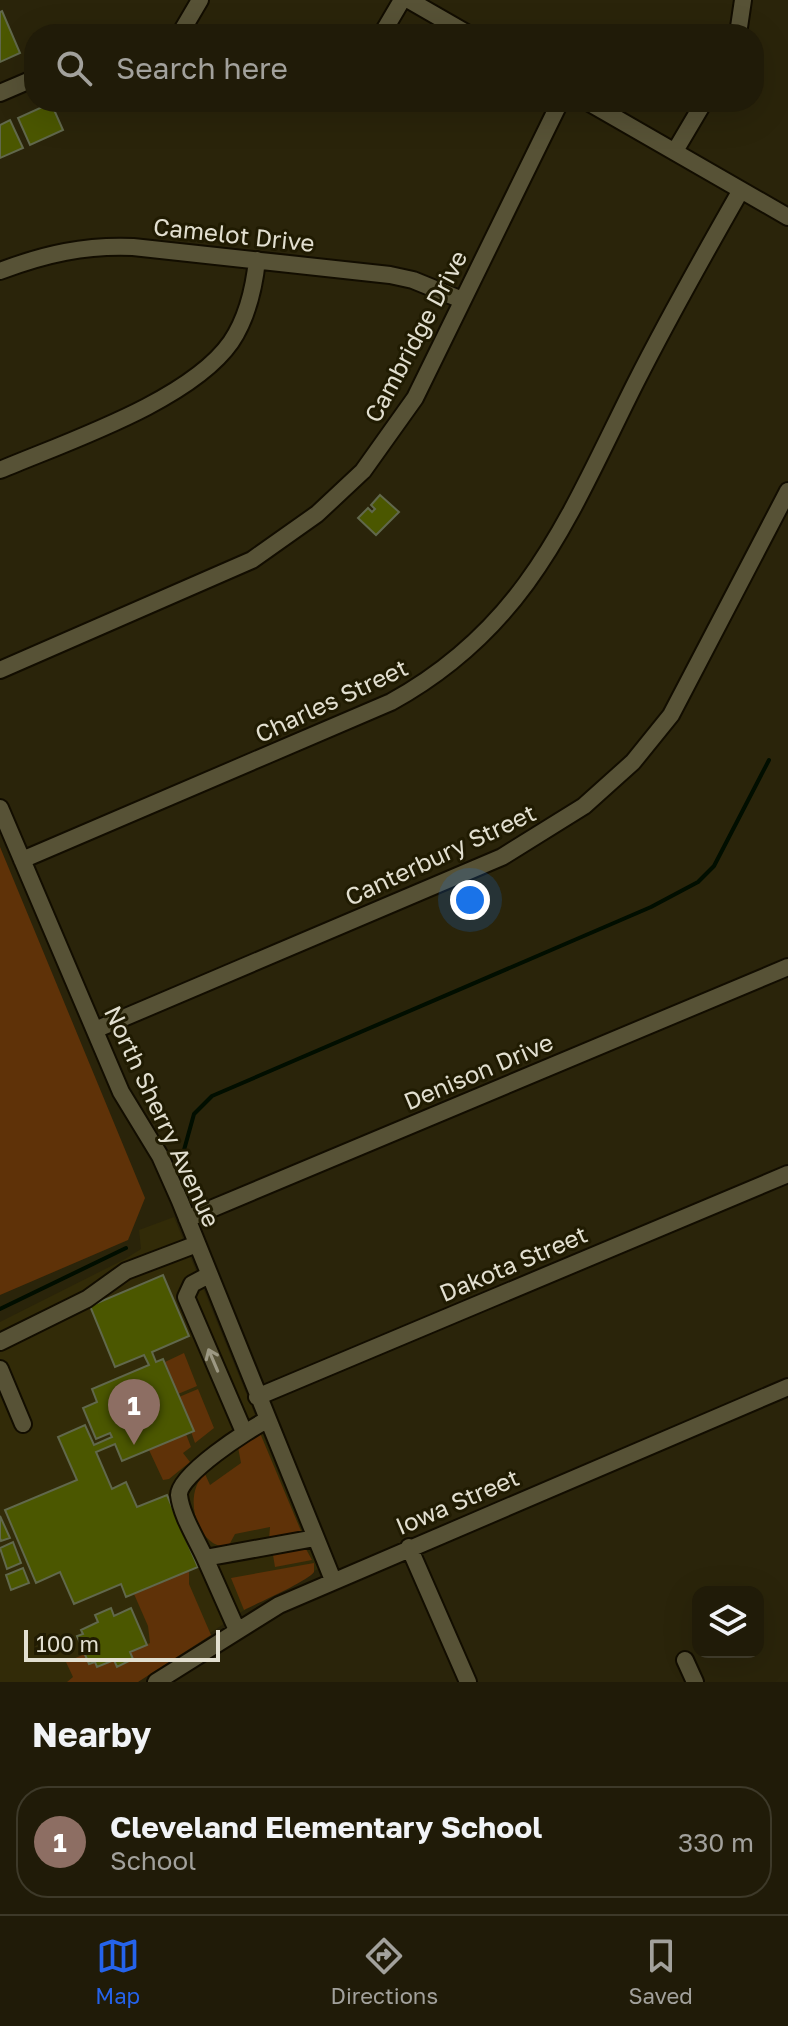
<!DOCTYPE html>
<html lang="en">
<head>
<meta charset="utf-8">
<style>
	body { margin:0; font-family:"Golos Text",sans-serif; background:#282412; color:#f1f3f6 }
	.controls { position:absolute; right:24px; bottom:24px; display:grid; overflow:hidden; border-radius:16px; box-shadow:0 8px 32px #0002 }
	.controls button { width:72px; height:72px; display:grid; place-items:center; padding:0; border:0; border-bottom:2px solid #3d3929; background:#201b08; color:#f1f3f6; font:40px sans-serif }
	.scale { position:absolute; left:24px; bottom:20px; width:196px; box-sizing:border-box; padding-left:8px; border:4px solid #e2dfd0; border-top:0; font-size:22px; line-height:28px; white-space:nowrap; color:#e2dfd0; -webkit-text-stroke:6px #201b02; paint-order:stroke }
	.you { position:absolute; left:470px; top:900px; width:28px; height:28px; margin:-20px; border:6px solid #fff; border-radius:50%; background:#1a73e8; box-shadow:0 0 0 12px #1a73e833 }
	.badge { display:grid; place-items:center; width:52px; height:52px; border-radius:50%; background:#2563eb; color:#fff; font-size:26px; font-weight:700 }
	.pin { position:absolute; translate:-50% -66px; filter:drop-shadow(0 2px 4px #0008) }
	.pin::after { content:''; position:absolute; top:42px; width:28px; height:24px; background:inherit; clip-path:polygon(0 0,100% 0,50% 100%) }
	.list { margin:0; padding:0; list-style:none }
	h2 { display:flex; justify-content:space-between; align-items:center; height:104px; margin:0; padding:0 32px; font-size:34px }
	h2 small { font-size:26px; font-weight:400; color:#a2a19c }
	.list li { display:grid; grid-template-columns:52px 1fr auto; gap:24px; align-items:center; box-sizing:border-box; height:112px; margin:0 16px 16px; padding:0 16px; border:2px solid #3d3929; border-radius:32px }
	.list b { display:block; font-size:30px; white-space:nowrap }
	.list p { margin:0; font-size:26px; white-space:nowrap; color:#a2a19c }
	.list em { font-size:26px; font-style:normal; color:#a2a19c }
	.icon { flex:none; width:44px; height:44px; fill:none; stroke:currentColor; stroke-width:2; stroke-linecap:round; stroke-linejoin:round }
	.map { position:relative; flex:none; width:788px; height:1682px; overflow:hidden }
	.search { position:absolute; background:#201b08; box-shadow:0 8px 32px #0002; left:24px; right:24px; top:24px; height:88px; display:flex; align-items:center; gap:20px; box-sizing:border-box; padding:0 28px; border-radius:32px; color:#a2a19c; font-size:30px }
	.sheet { height:232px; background:#201b08 }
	nav { display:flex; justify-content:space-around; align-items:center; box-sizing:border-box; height:112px; border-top:2px solid #3d3929; background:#201b08; font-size:22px; color:#a2a19c }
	nav a { display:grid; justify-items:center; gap:4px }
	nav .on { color:#2563eb }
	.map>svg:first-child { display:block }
	.built { fill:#322b08 }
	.green { fill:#5f3208 }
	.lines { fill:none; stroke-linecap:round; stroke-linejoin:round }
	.stream { stroke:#010e00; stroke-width:4 }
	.building { fill:#4b5700; stroke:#61684c; stroke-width:2 }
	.minor-casing { stroke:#120d00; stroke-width:20 }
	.minor { stroke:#575236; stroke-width:16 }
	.oneway { stroke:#9c9883 }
	.labels { text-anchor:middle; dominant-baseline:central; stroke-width:6; stroke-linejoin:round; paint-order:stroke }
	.street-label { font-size:24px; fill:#e2dfd0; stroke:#201b02 }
</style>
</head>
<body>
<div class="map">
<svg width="788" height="1682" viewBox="0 0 788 1682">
	<rect width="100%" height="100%" fill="#2a240a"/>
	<path class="built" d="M174,1217L318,1569L243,1611L137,1682H0V1322L125,1259L141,1249L139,1230Z"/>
	<path class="green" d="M0,847L145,1198L128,1240L0,1295Z
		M184,1353L197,1386L178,1394L165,1362Z
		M198,1389L214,1428L195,1443L179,1397Z
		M260,1433L301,1531L269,1540L270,1527L235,1534L228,1547C196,1548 182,1493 205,1474L210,1485L241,1463L238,1447Z
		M186,1434L191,1447L183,1453L190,1462L169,1479L163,1480L149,1450Z
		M306,1549L312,1560L275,1567L273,1555Z
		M314,1563V1572C308,1581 258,1603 244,1610L231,1578Z
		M189,1571V1584L211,1635L138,1682H67L73,1677L66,1662L85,1654L95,1662L114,1660L117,1667L133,1660L130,1652L150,1643L148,1626L134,1594Z"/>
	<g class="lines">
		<path class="stream" d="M179,1168L194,1114L212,1096L651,907L698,882L714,866L769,760
			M0,1309L126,1248"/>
	</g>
	<path class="building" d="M2,11L20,53L0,62V12Z
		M51,103L63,130L30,145L18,118Z
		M10,120L23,148L0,158V125Z
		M380,495L399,512L376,535L358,518L368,508L372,512L375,509L371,505Z
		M163,1275L189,1336L152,1352L156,1362L163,1359L194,1431L122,1461L115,1444L96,1452L112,1489L126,1482L137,1507L167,1495L198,1567L126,1597L121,1584L74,1604L60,1572L36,1583L5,1510L77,1480L58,1437L85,1425L94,1445L112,1437L110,1433L96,1439L83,1408L97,1402L92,1389L149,1365L144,1355L115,1367L90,1306Z
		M0,1516L10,1538L1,1541L0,1538Z
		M13,1542L21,1563L7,1569L0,1548Z
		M23,1568L29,1583L11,1590L6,1575Z
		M111,1608L114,1616L131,1608L147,1645L130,1652L133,1659L117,1667L114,1660L97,1667L95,1662L89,1664L77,1636L83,1634L81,1630L98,1622L95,1615Z"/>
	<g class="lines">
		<g class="minor-casing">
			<path id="minor" d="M409,0L468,34
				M180,34L200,0
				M382,34L402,0
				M738,34L743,0
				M0,93L28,81
				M588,102L788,217
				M675,151L704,102
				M0,271C45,254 85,245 133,247L390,275L413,280L462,300
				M0,470C66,442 190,401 231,342C247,318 254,289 257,260
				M0,670L252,560L317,514L363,471L415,398L560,102
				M0,808L121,1092L160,1156L180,1201L333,1580
				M22,860L391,702C529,626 569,515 636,382C669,317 705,253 741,190
				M95,1030L502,857L584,806L633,762L671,715L788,491
				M187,1219L788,967
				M209,1275L192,1284L186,1297L244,1432
				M0,1342L87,1299L126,1271L197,1244
				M0,1369L23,1424
				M257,1397L788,1174
				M267,1420C249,1429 178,1475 179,1495C181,1515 197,1540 205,1558L315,1538
				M409,1547L468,1682
				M205,1558L237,1630
				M685,1660L695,1682
				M156,1682L279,1605L788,1387"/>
		</g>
		<use href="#minor" class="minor"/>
	</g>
	<defs><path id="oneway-shaft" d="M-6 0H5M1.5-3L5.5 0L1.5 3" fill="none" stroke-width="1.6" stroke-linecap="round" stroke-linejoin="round" transform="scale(2)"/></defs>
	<use class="oneway" href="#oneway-shaft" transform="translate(213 1360) rotate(-113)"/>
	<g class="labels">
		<g class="street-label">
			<text transform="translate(234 234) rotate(6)">Camelot Drive</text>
			<text transform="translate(415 336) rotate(-62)">Cambridge Drive</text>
			<text transform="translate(331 700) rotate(-25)">Charles Street</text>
			<text transform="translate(440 854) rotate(-25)">Canterbury Street</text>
			<text transform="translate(478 1071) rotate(-23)">Denison Drive</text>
			<text transform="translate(163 1116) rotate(65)">North Sherry Avenue</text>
			<text transform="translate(513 1263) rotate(-23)">Dakota Street</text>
			<text transform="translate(457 1501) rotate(-23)">Iowa Street</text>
		</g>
	</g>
</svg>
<div class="controls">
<button><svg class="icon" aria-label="layers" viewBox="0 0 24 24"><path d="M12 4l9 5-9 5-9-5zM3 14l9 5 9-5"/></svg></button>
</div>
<div class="scale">100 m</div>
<div class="you"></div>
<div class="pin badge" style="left:134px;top:1445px;background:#8d6e63">1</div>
<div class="search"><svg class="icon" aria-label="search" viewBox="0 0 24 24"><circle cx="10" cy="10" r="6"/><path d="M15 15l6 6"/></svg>Search here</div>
</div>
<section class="sheet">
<h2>Nearby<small></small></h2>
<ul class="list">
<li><span class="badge" style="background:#8d6e63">1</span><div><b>Cleveland Elementary School</b><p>School</p></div><em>330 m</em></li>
</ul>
</section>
<nav>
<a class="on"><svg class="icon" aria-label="map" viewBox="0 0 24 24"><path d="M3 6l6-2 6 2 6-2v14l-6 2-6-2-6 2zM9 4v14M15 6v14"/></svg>Map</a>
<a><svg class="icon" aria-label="directions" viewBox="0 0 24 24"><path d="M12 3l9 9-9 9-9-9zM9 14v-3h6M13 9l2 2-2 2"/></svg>Directions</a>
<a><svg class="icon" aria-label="saved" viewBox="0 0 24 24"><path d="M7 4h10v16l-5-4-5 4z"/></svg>Saved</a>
</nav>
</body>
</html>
